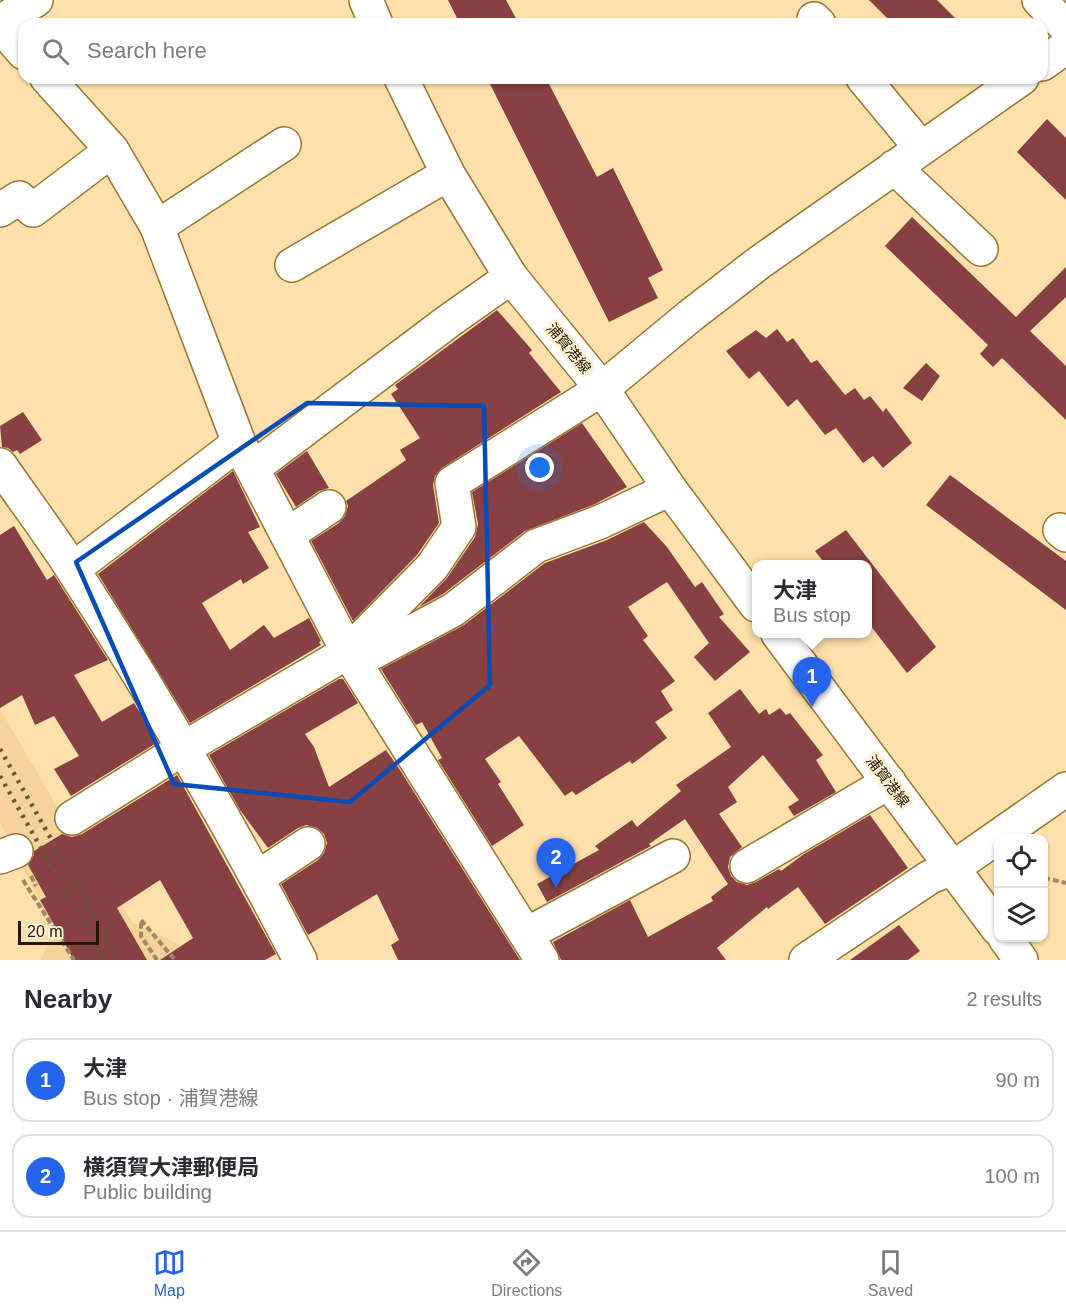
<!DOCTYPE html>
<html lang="en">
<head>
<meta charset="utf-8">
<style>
	body { margin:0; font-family:Arial,"Noto Sans JP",sans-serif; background:#f2f2f3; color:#2b2b33 }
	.controls { position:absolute; right:18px; bottom:18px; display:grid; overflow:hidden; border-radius:12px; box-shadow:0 2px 4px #0004 }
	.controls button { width:54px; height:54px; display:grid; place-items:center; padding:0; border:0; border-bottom:2px solid #e1e1e2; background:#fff; color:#2b2b33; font:30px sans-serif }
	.scale { position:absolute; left:18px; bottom:15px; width:81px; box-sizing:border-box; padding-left:6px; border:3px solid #261800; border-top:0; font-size:16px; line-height:21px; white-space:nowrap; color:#261800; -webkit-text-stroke:4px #ffefd5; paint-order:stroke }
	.you { position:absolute; left:540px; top:468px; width:21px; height:21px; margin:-15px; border:4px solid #fff; border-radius:50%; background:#1a73e8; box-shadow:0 0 0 9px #1a73e833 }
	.badge { display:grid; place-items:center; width:39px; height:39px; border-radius:50%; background:#2563eb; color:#fff; font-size:20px; font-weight:700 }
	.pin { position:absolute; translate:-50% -50px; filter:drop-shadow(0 2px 3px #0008) }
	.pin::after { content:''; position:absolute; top:32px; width:21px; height:18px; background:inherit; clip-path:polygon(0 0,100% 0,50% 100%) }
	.popup { position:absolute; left:752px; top:560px; width:120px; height:78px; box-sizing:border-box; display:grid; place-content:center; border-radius:12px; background:#fff; filter:drop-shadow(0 2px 4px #0005); font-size:20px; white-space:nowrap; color:#7c7c81 }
	.popup b { font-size:22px; color:#2b2b33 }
	.popup::after { content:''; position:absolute; left:50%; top:100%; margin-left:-12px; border:12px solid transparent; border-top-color:#fff }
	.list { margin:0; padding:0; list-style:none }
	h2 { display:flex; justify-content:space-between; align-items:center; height:78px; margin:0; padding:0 24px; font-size:26px }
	h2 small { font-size:20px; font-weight:400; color:#7c7c81 }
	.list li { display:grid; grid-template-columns:39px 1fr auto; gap:18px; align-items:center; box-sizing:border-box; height:84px; margin:0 12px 12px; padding:0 12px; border:2px solid #e1e1e2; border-radius:18px }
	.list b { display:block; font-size:22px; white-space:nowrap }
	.list p { margin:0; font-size:20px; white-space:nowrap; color:#7c7c81 }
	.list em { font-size:20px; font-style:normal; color:#7c7c81 }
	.icon { flex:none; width:33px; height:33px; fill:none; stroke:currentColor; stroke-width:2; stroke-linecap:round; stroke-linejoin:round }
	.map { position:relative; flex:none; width:1066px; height:960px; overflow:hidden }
	.search { position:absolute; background:#fff; box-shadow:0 2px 4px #0004; left:18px; right:18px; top:18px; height:66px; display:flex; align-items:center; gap:15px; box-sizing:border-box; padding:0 21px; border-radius:18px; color:#7c7c81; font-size:22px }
	.sheet { height:270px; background:#fff }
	nav { display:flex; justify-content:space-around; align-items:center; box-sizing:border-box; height:84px; border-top:2px solid #e1e1e2; background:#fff; font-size:16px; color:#7c7c81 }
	nav a { display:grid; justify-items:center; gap:3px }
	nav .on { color:#2563eb }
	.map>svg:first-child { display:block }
	.built { fill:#f6d39a }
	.building { fill:#874142 }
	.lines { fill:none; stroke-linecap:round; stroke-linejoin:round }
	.minor-casing { stroke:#987532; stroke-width:36 }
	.major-casing { stroke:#987532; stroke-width:36 }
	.highway-casing { stroke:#987532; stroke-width:36 }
	.path { stroke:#a08860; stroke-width:4; stroke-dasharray:6 3; stroke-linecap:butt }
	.minor { stroke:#fff; stroke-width:33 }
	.major { stroke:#fff; stroke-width:33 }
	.highway { stroke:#fff; stroke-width:33 }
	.rail { stroke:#6a5736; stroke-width:4.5; stroke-dasharray:3 6; stroke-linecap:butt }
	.marked { fill:none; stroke:#084cb7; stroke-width:4.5; stroke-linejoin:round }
	.labels { text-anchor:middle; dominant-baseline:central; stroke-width:6; stroke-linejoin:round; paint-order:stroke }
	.street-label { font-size:15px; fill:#261800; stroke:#ffefd5 }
</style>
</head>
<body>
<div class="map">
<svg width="1066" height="960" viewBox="0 0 1066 960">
	<rect width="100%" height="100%" fill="#ffe0ab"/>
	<path class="built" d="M0,709L62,815L132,922L177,943L187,960H41L50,933L39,900L0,822Z"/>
	<path class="building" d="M448,0H506L519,24H460Z
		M869,0H937L961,24H893Z
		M487,78H546L597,177L613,168L663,270L648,278L658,298L609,322Z
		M1047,119L1066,138V200L1017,152Z
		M912,217L1016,317L1066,267V297L1030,331L1066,366V420L1002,358L993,367L980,354L988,345L885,246Z
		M497,310L532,350L529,353L561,392L442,468L435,476L433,485L439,523L417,555L353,621L311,541L339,523L345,516L348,506L346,501L406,460L400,450L420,438L391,394L398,389L395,385Z
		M777,329L787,342L793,338L811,363L817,360L845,395L855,388L864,400L870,396L883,412L886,408L912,443L883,468L873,456L863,463L836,428L825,435L797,399L788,407L759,371L749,379L726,351L756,330L766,338Z
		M926,363L940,376L922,401L903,388Z
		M23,412L42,440L20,454L17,450L13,452L8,448L2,447L0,426Z
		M582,423L627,487L593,505L525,531L443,594L419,607L447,578L475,537L478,524L472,492Z
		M307,451L329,488L319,491L296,507L276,474Z
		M233,471L260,527L248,532L269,568L243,584L241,579L202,603L230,650L264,625L274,638L309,618L321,641L319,642L321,645L190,723L98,574Z
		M950,475L1066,561V610L926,505Z
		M644,522L667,547L695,587L702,582L724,614L719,617L750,652L715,681L694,657L709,643L667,582L628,607L648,636L643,640L675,681L661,691L673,710L655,722L667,738L632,764L630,761L576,795L572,791L565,796L519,736L485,759L501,782L498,784L524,825L492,846L438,760L442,758L422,722L416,725L381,669L464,625L545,563L607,540Z
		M14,526L47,580L54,575L108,660L74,675L102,722L134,703L158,742L71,796L54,769L79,756L54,716L35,725L22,695L0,708V535Z
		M846,530L936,647L907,673L867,621V564H825L815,551Z
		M339,679H343L358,703L305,734L314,747L329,787L386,750L400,770L520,960H398L391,945L399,940L377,894L308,935L281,884L318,860L324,853L327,843L324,834L317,828L306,825L298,828L268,848L240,810L209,755Z
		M740,689L759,714L766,709L769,715L780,708L786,715L790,713L823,755L816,760L836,792L794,816L788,807L799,800L763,755L728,787L737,802L719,814L742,847L730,857L728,867L731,876L737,882L747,885L756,882L779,869L781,871L804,854L870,815L908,868L825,924L798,887L768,909L767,907L717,948L726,960H561L553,942L630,900L648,937L713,901L711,897L728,884L685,819L649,844L651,846L547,902L537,884L599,850L595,846L632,820L637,827L681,791L676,785L731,747L708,713Z
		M177,775L276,954L265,960H160L193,938L160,880L117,908L147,960H74L40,900L46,897L28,865L34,855V851L62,834L72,837L82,834Z
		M899,925L920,951L908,960H850Z"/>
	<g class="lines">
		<g class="minor-casing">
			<path id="minor" d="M814,19L819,24
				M0,22L36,0
				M0,26L24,53
				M1042,64L1066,47
				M47,78L112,150L157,227L239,443L348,652L542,960
				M863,78L921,148
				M894,167L981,249
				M0,210L19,198L33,210L112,150
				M157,227L284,144
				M292,265L448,174
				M0,465C24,500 50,534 73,570C155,696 231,826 300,960
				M253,468L450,320L511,277
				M1060,530L1066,535
				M287,535L329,507
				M73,569L239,443
				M355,662L453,610L536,546L600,522L670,489
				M72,818L184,748L348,652L432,567L459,527L452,483L602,389L690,316L760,262L1022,78
				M0,857L16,851
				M747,866L889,782
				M257,878L308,844
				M527,934L673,856
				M806,960L930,877L953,868L1066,789"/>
		</g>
		<g class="major-casing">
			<path id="major" d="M366,0L376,24
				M401,78L448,174L511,277L602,389L670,489L756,605
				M778,634L998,929
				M1005,938L1021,960"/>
		</g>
		<g class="highway-casing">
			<path id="highway" d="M1039,0L1066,27"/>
		</g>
		<path class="path" d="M31,876L36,886
			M1044,878L1066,883
			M23,880L74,960
			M157,960L141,936V920L175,960"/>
		<use href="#minor" class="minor"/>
		<use href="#major" class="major"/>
		<use href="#highway" class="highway"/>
		<path class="rail" d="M0,749L120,960
			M0,776L105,960"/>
	</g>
	<path class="marked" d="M307,403L484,406L490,685L350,802L174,784L76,562Z"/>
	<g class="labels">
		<g class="street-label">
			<text transform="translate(569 348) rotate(51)">浦賀港線</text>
			<text transform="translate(888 781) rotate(53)">浦賀港線</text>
		</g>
	</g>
</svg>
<div class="controls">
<button><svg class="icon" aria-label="locate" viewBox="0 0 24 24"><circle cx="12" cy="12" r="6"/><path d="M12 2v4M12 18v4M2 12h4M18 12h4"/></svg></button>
<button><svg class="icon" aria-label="layers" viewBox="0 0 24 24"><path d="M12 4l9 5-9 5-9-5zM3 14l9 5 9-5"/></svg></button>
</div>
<div class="scale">20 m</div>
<div class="you"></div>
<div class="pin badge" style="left:812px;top:707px">1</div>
<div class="popup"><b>大津</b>Bus stop</div>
<div class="pin badge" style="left:556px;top:888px">2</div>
<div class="search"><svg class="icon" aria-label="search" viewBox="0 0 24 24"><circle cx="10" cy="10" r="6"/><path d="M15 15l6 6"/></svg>Search here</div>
</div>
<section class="sheet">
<h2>Nearby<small>2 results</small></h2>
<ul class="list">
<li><span class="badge">1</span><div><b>大津</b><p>Bus stop · 浦賀港線</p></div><em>90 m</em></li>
<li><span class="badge">2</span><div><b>横須賀大津郵便局</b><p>Public building</p></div><em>100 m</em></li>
</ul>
</section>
<nav>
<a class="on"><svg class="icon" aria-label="map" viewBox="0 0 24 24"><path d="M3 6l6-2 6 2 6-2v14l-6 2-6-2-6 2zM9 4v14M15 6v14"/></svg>Map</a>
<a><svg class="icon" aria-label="directions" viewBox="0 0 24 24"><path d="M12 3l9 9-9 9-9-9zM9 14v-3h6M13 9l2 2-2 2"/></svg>Directions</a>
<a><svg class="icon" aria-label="saved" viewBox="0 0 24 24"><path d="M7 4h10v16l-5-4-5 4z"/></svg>Saved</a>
</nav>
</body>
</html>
